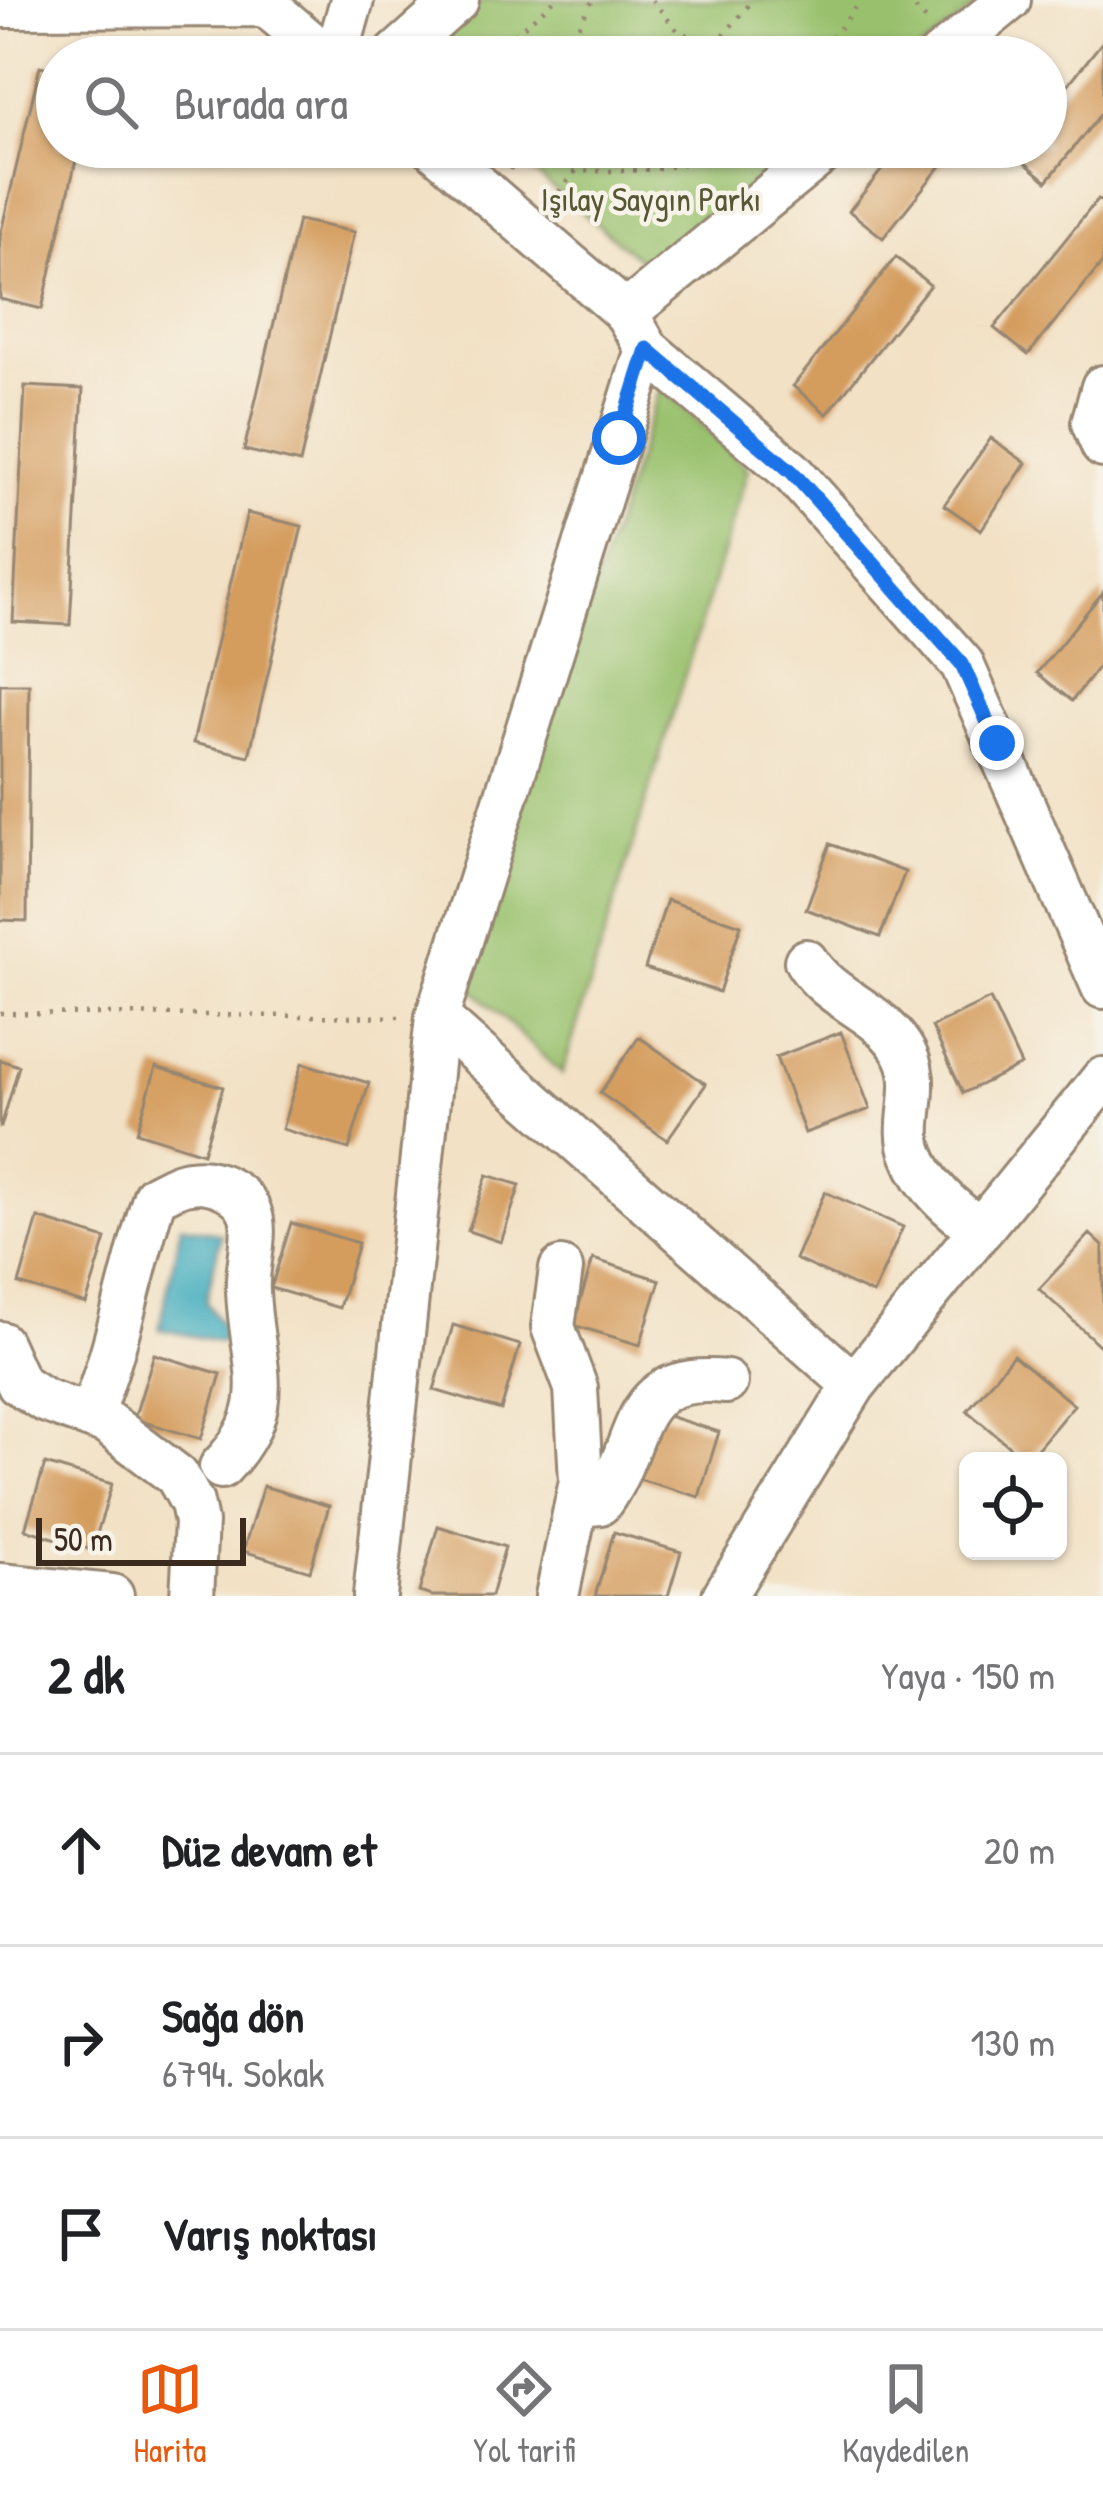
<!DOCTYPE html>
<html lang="tr">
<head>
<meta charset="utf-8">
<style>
	body { margin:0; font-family:"Patrick Hand",sans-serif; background:#f2f2f2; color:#202124 }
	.controls { position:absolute; right:36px; bottom:36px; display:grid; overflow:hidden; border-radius:18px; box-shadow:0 3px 9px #0004 }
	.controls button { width:108px; height:108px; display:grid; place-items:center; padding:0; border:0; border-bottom:3px solid #e0e0e0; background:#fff; color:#202124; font:60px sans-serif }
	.scale { position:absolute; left:36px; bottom:30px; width:210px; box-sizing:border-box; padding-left:12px; border:6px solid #3b2a1e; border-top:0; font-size:33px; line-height:42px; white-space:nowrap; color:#3b2a1e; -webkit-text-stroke:9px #f7f3e8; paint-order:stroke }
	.stop { position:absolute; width:36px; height:36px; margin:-27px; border:9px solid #1a73e8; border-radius:50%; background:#fff }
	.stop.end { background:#1a73e8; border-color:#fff; box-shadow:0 3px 12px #0008 }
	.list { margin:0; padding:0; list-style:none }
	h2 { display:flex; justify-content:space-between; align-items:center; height:156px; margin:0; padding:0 48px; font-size:51px }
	h2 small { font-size:39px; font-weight:400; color:#757577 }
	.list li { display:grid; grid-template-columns:78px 1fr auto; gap:36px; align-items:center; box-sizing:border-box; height:192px; padding:0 48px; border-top:3px solid #e0e0e0 }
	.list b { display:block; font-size:45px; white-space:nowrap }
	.list p { margin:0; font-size:39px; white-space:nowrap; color:#757577 }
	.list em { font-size:39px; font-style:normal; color:#757577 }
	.icon { flex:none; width:66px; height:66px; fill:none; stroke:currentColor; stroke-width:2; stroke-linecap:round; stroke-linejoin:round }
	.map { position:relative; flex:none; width:1103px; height:1596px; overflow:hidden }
	.search { position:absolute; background:#fff; box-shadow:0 3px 9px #0004; left:36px; right:36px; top:36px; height:132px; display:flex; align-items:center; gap:30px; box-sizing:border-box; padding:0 42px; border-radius:66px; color:#757577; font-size:45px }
	.sheet { height:732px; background:#fff }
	nav { display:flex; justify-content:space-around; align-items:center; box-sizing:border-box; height:168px; border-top:3px solid #e0e0e0; background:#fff; font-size:33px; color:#757577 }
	nav a { display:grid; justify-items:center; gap:6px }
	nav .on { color:#ea580c }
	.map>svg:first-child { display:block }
	.green { fill:#99c16d; stroke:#6a7646; stroke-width:3 }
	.water { fill:#3eabbd; stroke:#3c6a6e; stroke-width:3 }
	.building { fill:#d49c5d }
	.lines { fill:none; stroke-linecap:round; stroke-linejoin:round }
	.minor-casing { stroke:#968672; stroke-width:48 }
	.path { stroke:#968672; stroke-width:4.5; stroke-dasharray:3 9; stroke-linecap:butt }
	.minor { stroke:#fff; stroke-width:42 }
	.route { stroke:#1a73e8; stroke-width:15 }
	.labels { text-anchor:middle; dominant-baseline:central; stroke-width:9; stroke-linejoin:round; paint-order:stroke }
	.park-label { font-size:33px; fill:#575736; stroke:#f7f3e8 }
</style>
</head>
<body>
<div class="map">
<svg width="1103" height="1596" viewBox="0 0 1103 1596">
	<rect width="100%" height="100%" fill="#f7f3e8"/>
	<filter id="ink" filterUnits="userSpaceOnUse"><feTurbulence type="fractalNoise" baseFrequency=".00833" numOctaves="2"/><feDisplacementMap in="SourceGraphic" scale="24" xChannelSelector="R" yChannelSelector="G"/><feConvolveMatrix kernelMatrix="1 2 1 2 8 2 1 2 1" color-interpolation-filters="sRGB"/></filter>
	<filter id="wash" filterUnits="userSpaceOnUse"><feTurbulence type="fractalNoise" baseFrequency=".004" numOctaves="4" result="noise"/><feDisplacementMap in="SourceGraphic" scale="48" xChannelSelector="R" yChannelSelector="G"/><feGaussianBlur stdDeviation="2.7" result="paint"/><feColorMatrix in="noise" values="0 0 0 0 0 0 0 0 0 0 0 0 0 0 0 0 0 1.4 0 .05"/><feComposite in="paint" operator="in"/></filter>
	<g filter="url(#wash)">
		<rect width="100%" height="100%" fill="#f2e1c5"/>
		<path class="green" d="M484,0H983L913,57H418Z
			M503,147H801L650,268Z
			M661,386L748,469L562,1074L462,979Z"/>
		<path class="water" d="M181,1225L221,1234L206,1302L225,1330L222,1342L159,1329Z"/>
		<g id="blocks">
			<path class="building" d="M1103,41V111L1047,181L1013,153L1018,147H1046V112Z
				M40,66L57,70V147H79L42,309L0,299V236Z
				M900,147H956L883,238L849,211Z
				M1098,199L1103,203V262L1028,355L994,328Z
				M298,220L354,232L300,463L244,450Z
				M896,257L930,285L827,414L793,386Z
				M25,386L83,389L70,625L13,622Z
				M991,438L1026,463L981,530L944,505Z
				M247,513L302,526L249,756L193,743Z
				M1103,592V661L1072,701L1037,673Z
				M0,684H29L27,921L0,920Z
				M830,844L905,872L880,937L806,909Z
				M667,900L741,925L719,992L645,968Z
				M990,999L1021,1065L963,1093L932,1027Z
				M841,1032L870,1109L805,1133L776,1057Z
				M639,1037L706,1084L667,1140L600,1093Z
				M0,1060L19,1066L1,1127H0Z
				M302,1063L369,1083L349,1149L282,1129Z
				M156,1067L223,1087L203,1153L137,1132Z
				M487,1175L520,1185L501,1242L468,1231Z
				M825,1192L903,1227L873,1294L795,1259Z
				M38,1218L106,1239L86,1304L19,1284Z
				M291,1223L358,1243L339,1308L271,1288Z
				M1090,1234L1103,1246V1341L1099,1345L1039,1289Z
				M593,1259L660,1280L640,1345L573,1325Z
				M453,1325L520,1345L501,1410L434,1390Z
				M154,1354L221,1374L201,1439L134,1419Z
				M1013,1355L1074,1405L1027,1461L967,1411Z
				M652,1411L719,1432L699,1497L632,1477Z
				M45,1464L112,1484L92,1550L25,1529Z
				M263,1486L329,1506L310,1571L243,1551Z
				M438,1526L505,1547L491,1596H432L419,1592Z
				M614,1532L681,1552L668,1596H595Z"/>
		</g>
	</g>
	<g filter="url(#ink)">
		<use href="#blocks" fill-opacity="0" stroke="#968672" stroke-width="3"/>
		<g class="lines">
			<g class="minor-casing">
				<path id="minor" d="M260,0L327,57
					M0,6L263,5
					M336,57L352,0
					M393,57L457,0
					M939,57L1009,0
					M433,147L626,313L647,349L792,472L962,664L1103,987
					M626,313L829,147
					M647,349L437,1017L854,1385
					M1103,387L1093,423L1103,446
					M806,961C830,1000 876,1008 901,1047C926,1084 899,1120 913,1155C925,1187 954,1211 981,1230
					M0,1343L18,1383L44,1400L107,1423L177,1476L192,1503L196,1522L192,1596
					M90,1416C119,1345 131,1269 155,1196C166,1191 178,1183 190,1182C213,1178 245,1192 251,1216C257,1238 246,1268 248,1291C251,1366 280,1406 221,1467
					M579,1505L600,1503C645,1443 623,1372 726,1382
					M0,1585L112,1596
					M375,1596L437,1017
					M557,1596L581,1481L576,1388L553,1327L561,1269
					M724,1596L854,1385L1103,1079"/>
			</g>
			<path class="path" d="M652,0L678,31L703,42L713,53
				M907,0L928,22
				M487,57L555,0
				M561,57L593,0
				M713,57L722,37L753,0
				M817,57L862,0
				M510,170L519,147
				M573,172C627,169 676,176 726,147
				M551,201L596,147
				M0,1013L402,1017"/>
			<use href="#minor" class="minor"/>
		</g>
	</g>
	<g class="lines" filter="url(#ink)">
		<path class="route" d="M619,438L647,349L792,472L849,536L962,664L997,743"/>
	</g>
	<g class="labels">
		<g class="park-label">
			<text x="651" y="199">Işılay Saygın Parkı</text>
		</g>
	</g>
</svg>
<div class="controls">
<button><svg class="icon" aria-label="locate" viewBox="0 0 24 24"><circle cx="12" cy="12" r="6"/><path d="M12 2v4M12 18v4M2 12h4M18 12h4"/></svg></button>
</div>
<div class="scale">50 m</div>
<div class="stop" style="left:619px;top:438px"></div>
<div class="stop end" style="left:997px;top:743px"></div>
<div class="search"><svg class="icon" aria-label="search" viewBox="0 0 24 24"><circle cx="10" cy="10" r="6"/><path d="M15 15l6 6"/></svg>Burada ara</div>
</div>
<section class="sheet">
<h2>2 dk<small>Yaya · 150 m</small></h2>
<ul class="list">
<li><svg class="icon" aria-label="ahead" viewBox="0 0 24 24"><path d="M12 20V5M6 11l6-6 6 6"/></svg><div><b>Düz devam et</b></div><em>20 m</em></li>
<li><svg class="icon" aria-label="right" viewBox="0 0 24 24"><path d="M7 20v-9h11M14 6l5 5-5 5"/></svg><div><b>Sağa dön</b><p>6794. Sokak</p></div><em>130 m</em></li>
<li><svg class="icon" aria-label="arrive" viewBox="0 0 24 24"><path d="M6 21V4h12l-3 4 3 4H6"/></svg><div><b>Varış noktası</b></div></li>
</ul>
</section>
<nav>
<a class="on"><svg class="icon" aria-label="map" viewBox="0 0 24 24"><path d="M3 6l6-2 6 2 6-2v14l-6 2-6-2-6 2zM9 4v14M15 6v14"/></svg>Harita</a>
<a><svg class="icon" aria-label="directions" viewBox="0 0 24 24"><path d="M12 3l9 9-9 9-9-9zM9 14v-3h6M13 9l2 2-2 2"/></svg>Yol tarifi</a>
<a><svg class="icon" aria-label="saved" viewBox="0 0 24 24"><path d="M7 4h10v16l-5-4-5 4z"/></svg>Kaydedilen</a>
</nav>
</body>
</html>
